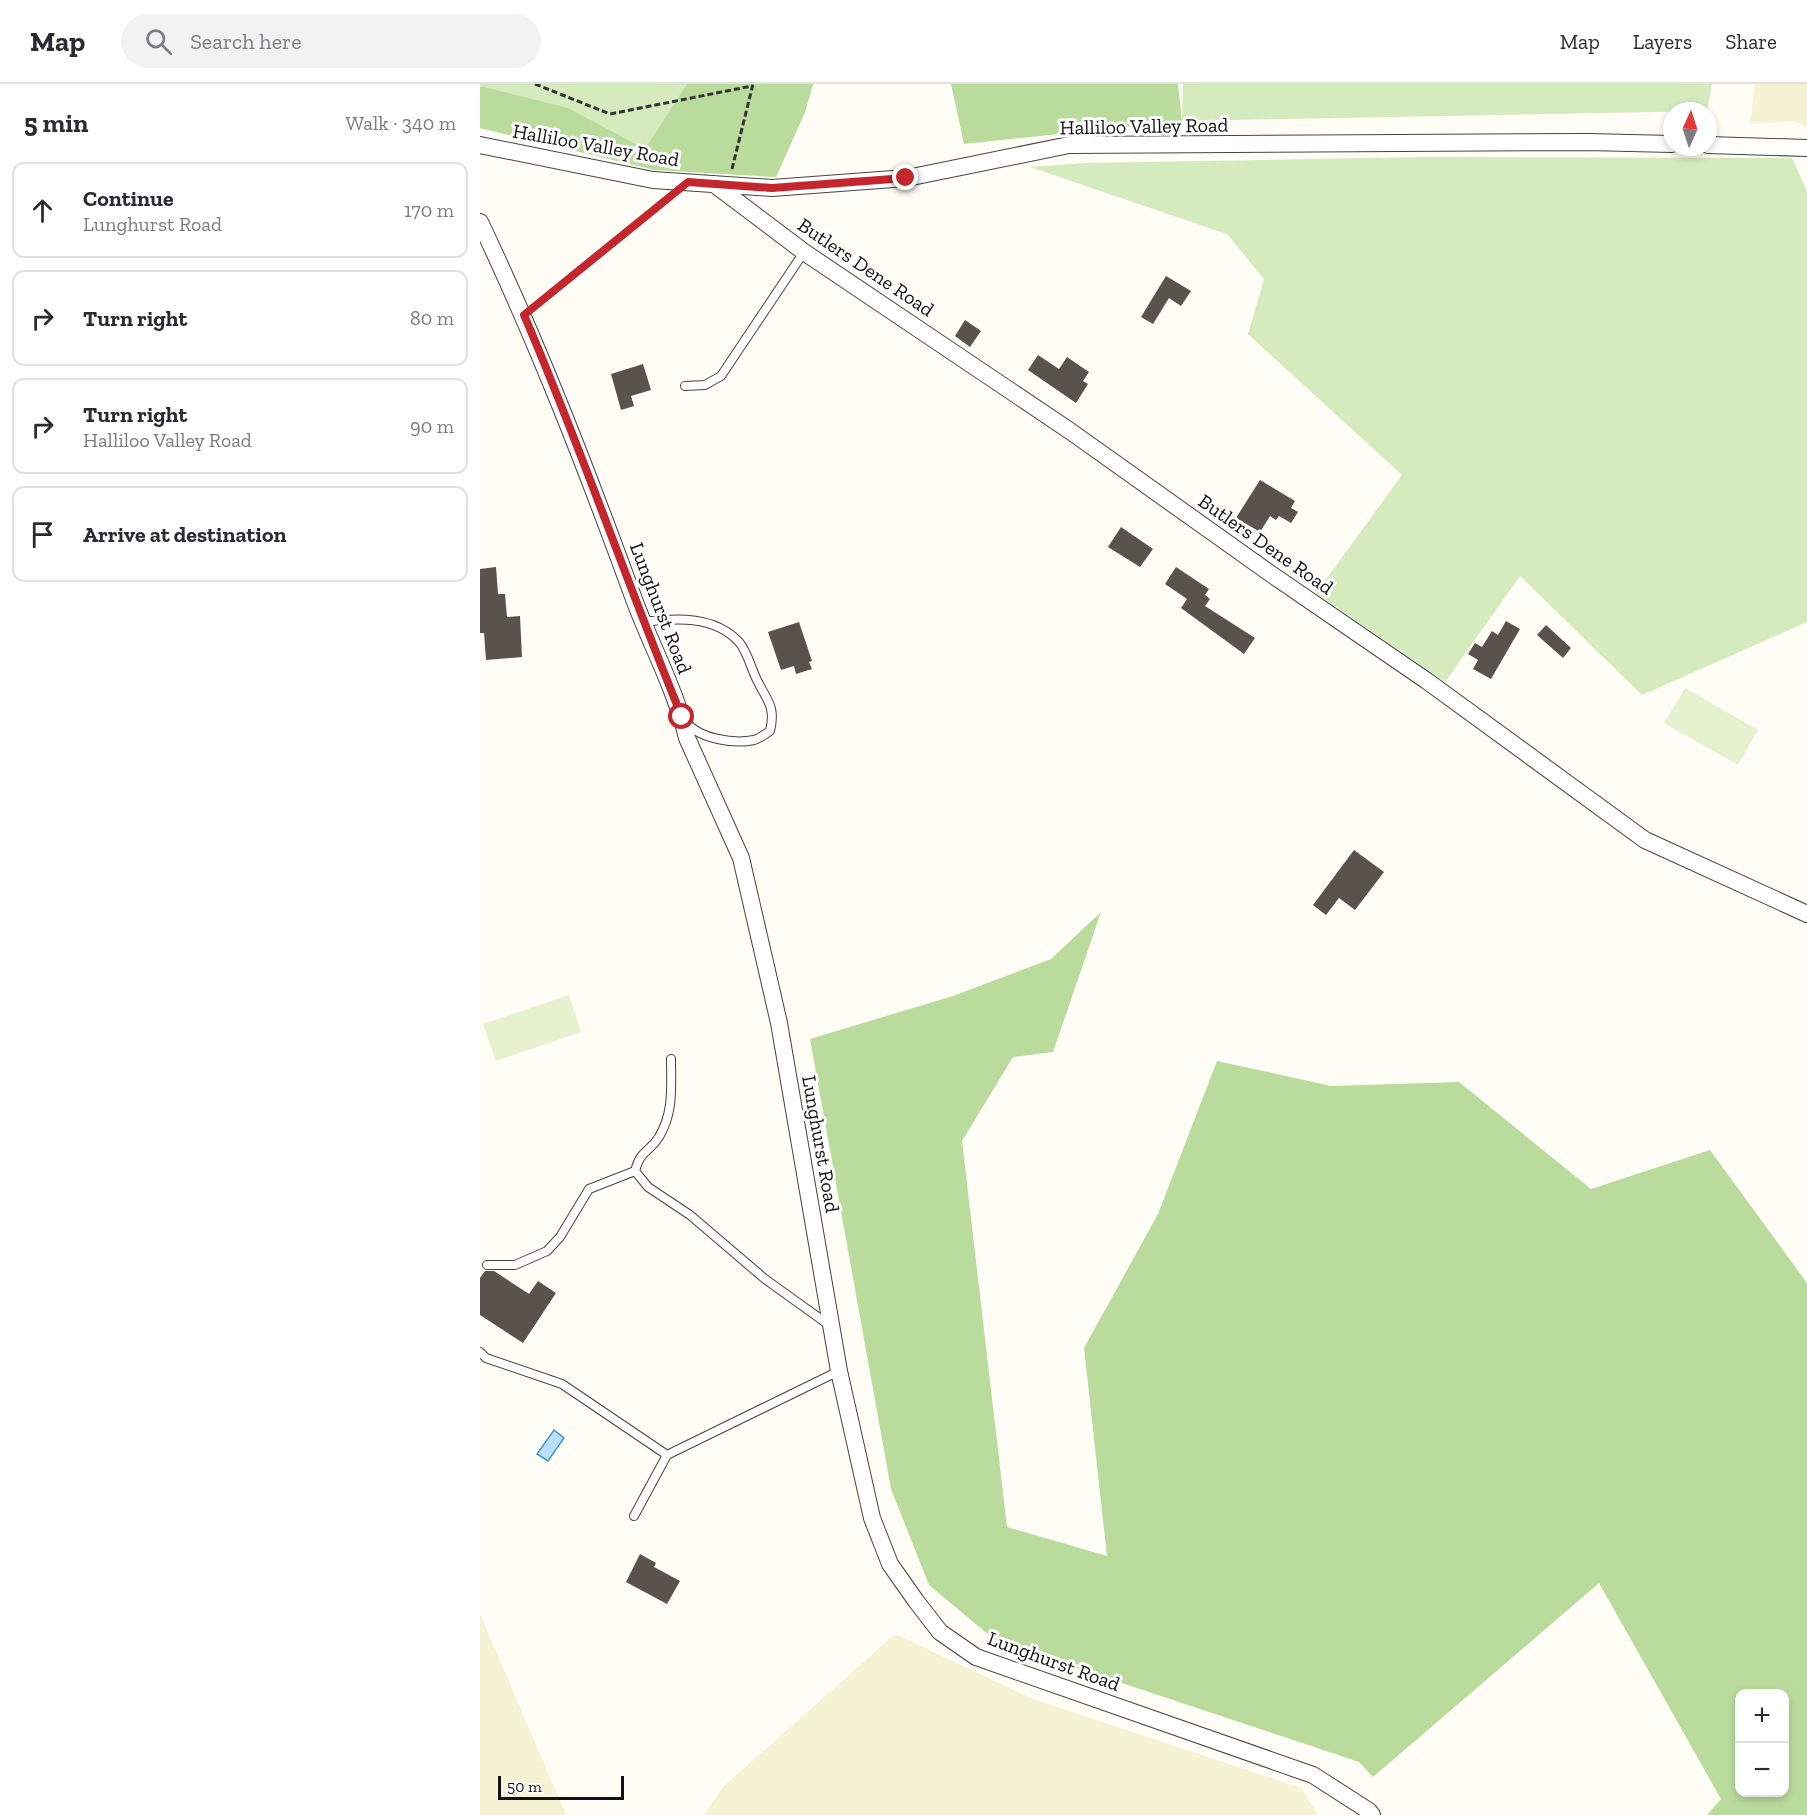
<!DOCTYPE html>
<html lang="en">
<head>
<meta charset="utf-8">
<style>
	body { margin:0; font-family:"Zilla Slab",serif; background:#f2f2f3; color:#2b2b33 }
	.controls { position:absolute; right:18px; bottom:18px; display:grid; overflow:hidden; border-radius:12px; box-shadow:0 3px 9px #0003 }
	.controls button { width:54px; height:54px; display:grid; place-items:center; padding:0; border:0; border-bottom:2px solid #e1e1e2; background:#fff; color:#2b2b33; font:30px sans-serif }
	.compass { position:absolute; left:1183px; top:18px; width:54px; height:54px; border-radius:50%; background:#fff; box-shadow:0 3px 9px #0003; rotate:3deg }
	.scale { position:absolute; left:18px; bottom:15px; width:126px; box-sizing:border-box; padding-left:6px; border:3px solid #111; border-top:0; font-size:16px; line-height:21px; white-space:nowrap; color:#111; -webkit-text-stroke:4px #fff; paint-order:stroke }
	.stop { position:absolute; width:18px; height:18px; margin:-14px; border:4px solid #c4262e; border-radius:50%; background:#fff }
	.stop.end { background:#c4262e; border-color:#fff; box-shadow:0 2px 6px #0008 }
	.list { margin:0; padding:0; list-style:none }
	h2 { display:flex; justify-content:space-between; align-items:center; height:78px; margin:0; padding:0 24px; font-size:26px }
	h2 small { font-size:20px; font-weight:400; color:#7c7c81 }
	.list li { display:grid; grid-template-columns:39px 1fr auto; gap:18px; align-items:center; box-sizing:border-box; height:96px; margin:0 12px 12px; padding:0 12px; border:2px solid #e1e1e2; border-radius:12px }
	.list b { display:block; font-size:22px; white-space:nowrap }
	.list p { margin:0; font-size:20px; white-space:nowrap; color:#7c7c81 }
	.list em { font-size:20px; font-style:normal; color:#7c7c81 }
	.icon { flex:none; width:33px; height:33px; fill:none; stroke:currentColor; stroke-width:2; stroke-linecap:round; stroke-linejoin:round }
	.map { position:relative; flex:none; width:1327px; height:1731px; overflow:hidden }
	header { display:flex; align-items:center; gap:36px; box-sizing:border-box; height:84px; padding:0 30px; background:#fff; border-bottom:2px solid #e1e1e2 }
	header strong { font-size:28px }
	nav { display:flex; gap:33px; margin-inline-start:auto; font-size:21px }
	.search { width:420px; height:54px; background:#f2f2f3; display:flex; align-items:center; gap:15px; box-sizing:border-box; padding:0 21px; border-radius:33px; color:#7c7c81; font-size:22px }
	main { display:flex }
	aside { flex:1; background:#fff }
	.map>svg:first-child { display:block }
	.farmland { fill:#f6f3d4 }
	.green { fill:#d5ebbd }
	.forest { fill:#b9dc9c; fill-rule:evenodd }
	.pitch { fill:#e6f2cf }
	.water { fill:#b9e0f7; stroke:#3f96cf; stroke-width:1.5 }
	.building { fill:#5a524d }
	.lines { fill:none; stroke-linecap:round; stroke-linejoin:round }
	.lane-casing { stroke:#444; stroke-width:10 }
	.street-casing { stroke:#444; stroke-width:18 }
	.path { stroke:#333; stroke-width:3; stroke-dasharray:6 3; stroke-linecap:butt }
	.lane { stroke:#fff; stroke-width:8 }
	.street { stroke:#fff; stroke-width:16 }
	.route { stroke:#c4262e; stroke-width:8 }
	.labels { text-anchor:middle; dominant-baseline:central; stroke-width:6; stroke-linejoin:round; paint-order:stroke }
	.street-label { font-size:20px; fill:#111; stroke:#fff }
</style>
</head>
<body>
<header>
<strong>Map</strong>
<div class="search"><svg class="icon" aria-label="search" viewBox="0 0 24 24"><circle cx="10" cy="10" r="6"/><path d="M15 15l6 6"/></svg>Search here</div>
<nav><a>Map</a><a>Layers</a><a>Share</a></nav>
</header>
<main>
<aside>
<h2>5 min<small>Walk · 340 m</small></h2>
<ul class="list">
<li><svg class="icon" aria-label="ahead" viewBox="0 0 24 24"><path d="M12 20V5M6 11l6-6 6 6"/></svg><div><b>Continue</b><p>Lunghurst Road</p></div><em>170 m</em></li>
<li><svg class="icon" aria-label="right" viewBox="0 0 24 24"><path d="M7 20v-9h11M14 6l5 5-5 5"/></svg><div><b>Turn right</b></div><em>80 m</em></li>
<li><svg class="icon" aria-label="right" viewBox="0 0 24 24"><path d="M7 20v-9h11M14 6l5 5-5 5"/></svg><div><b>Turn right</b><p>Halliloo Valley Road</p></div><em>90 m</em></li>
<li><svg class="icon" aria-label="arrive" viewBox="0 0 24 24"><path d="M6 21V4h12l-3 4 3 4H6"/></svg><div><b>Arrive at destination</b></div></li>
</ul>
</aside>
<div class="map">
<svg width="1327" height="1731" viewBox="0 0 1327 1731">
	<rect width="100%" height="100%" fill="#fffdf5"/>
	<path class="farmland" d="M1275,0H1327V43L1314,37L1270,40Z
		M0,1530L86,1731H0Z
		M415,1550L553,1615L821,1704L838,1731H224L243,1703Z"/>
	<path class="green" d="M0,0H333L325,28L296,93L175,86L0,44Z
		M703,0H1232L1227,27L702,37Z
		M947,73L1312,74L1327,107V538L1162,611L1040,492L965,598L836,509L922,391L768,250L784,195L747,150L550,83L607,79Z"/>
	<path class="forest" d="M207,0H333L325,28L296,93L175,86L0,44V3H4L88,24L165,65Z
		M471,0H698L702,37L484,60Z
		M621,828L573,968L533,973L482,1057L527,1443L627,1472L604,1264L678,1130L737,977L851,1002L979,998L1111,1105L1230,1066L1327,1199V1731H1227L1241,1715L1119,1499L893,1693L879,1678L516,1557L449,1501L411,1405L330,955L473,912L571,875ZM1260,1610H1304V1708H1260Z"/>
	<path class="pitch" d="M1205,604L1278,646L1258,681L1184,639Z
		M89,911L101,948L16,977L3,940Z"/>
	<path class="water" d="M74,1346L84,1354L68,1377L57,1370Z"/>
	<path class="building" d="M686,192L711,207L701,222L689,214L673,240L661,233Z
		M485,236L501,247L490,263L475,252Z
		M558,271L579,285L587,273L609,288L603,297L608,300L596,319L548,286Z
		M163,280L171,306L151,312L154,322L141,326L131,290Z
		M780,396L815,417L811,424L818,428L811,439L799,432L796,436L790,432L780,448L756,434Z
		M641,443L673,465L660,483L628,463Z
		M16,483L18,510H25L27,533L40,532L42,573L6,576L4,549H0V485Z
		M696,483L729,505L725,511L730,515L725,522L775,554L764,570L701,524L707,515L685,500Z
		M1026,537L1040,545L1011,595L993,585L998,576L988,570L995,559L1002,563L1012,547L1018,551Z
		M319,538L332,577L329,578L332,585L316,590L314,582L301,586L288,548Z
		M1066,541L1091,564L1083,574L1057,551Z
		M874,766L904,788L875,826L859,814L846,831L833,821Z
		M5,1187H14L49,1210L58,1197L76,1209L43,1259L0,1231V1194Z
		M160,1470L176,1479L174,1483L200,1497L187,1520L146,1498Z"/>
	<g class="lines">
		<g class="lane-casing">
			<path id="lane" d="M205,302L225,301L241,292L324,168
				M162,538C195,534 234,531 259,558C267,567 271,584 277,596C287,617 296,622 290,647C285,650 279,655 274,656C254,660 220,655 207,639
				M191,975C191,1003 194,1028 179,1053C169,1069 161,1065 155,1087L168,1103L210,1131L285,1195L349,1241
				M7,1181H35L67,1167L80,1153L109,1105L155,1087
				M0,1268L6,1274L82,1300L187,1371
				M154,1432L187,1371L359,1287"/>
		</g>
		<g class="street-casing">
			<path id="street" d="M0,61L173,96L292,104L427,94L589,61L1108,58L1192,60
				M1228,61L1327,64
				M234,100L324,168L590,347L791,490L947,597L1165,756L1327,830
				M0,138C59,262 108,389 155,518C172,563 196,607 207,654L261,774L299,939L359,1287L392,1434L410,1480L436,1517L460,1548L496,1573L833,1691L889,1727L892,1731"/>
		</g>
		<path class="path" d="M55,0L130,30L272,2
			M252,85L273,0
			M56,222L188,115"/>
		<use href="#lane" class="lane"/>
		<use href="#street" class="street"/>
	</g>
	<g class="lines">
		<path class="route" d="M202,633C147,500 101,363 44,231L208,98L292,104L426,94"/>
	</g>
	<g class="labels">
		<g class="street-label">
			<text transform="translate(664 42) rotate(-1)">Halliloo Valley Road</text>
			<text transform="translate(116 61) rotate(10)">Halliloo Valley Road</text>
			<text transform="translate(386 183) rotate(34)">Butlers Dene Road</text>
			<text transform="translate(786 460) rotate(35)">Butlers Dene Road</text>
			<text transform="translate(181 524) rotate(69)">Lunghurst Road</text>
			<text transform="translate(341 1060) rotate(80)">Lunghurst Road</text>
			<text transform="translate(574 1577) rotate(20)">Lunghurst Road</text>
		</g>
	</g>
</svg>
<div class="controls">
<button>+</button>
<button>−</button>
</div>
<svg class="compass" viewBox="-18 -18 36 36"><path d="M0-13l5 13h-10z" fill="#e53935"/><path d="M0 13l5-13h-10z" fill="#7c7c81"/></svg>
<div class="scale">50 m</div>
<div class="stop" style="left:202px;top:633px"></div>
<div class="stop end" style="left:426px;top:94px"></div>
</div>
</main>
</body>
</html>
